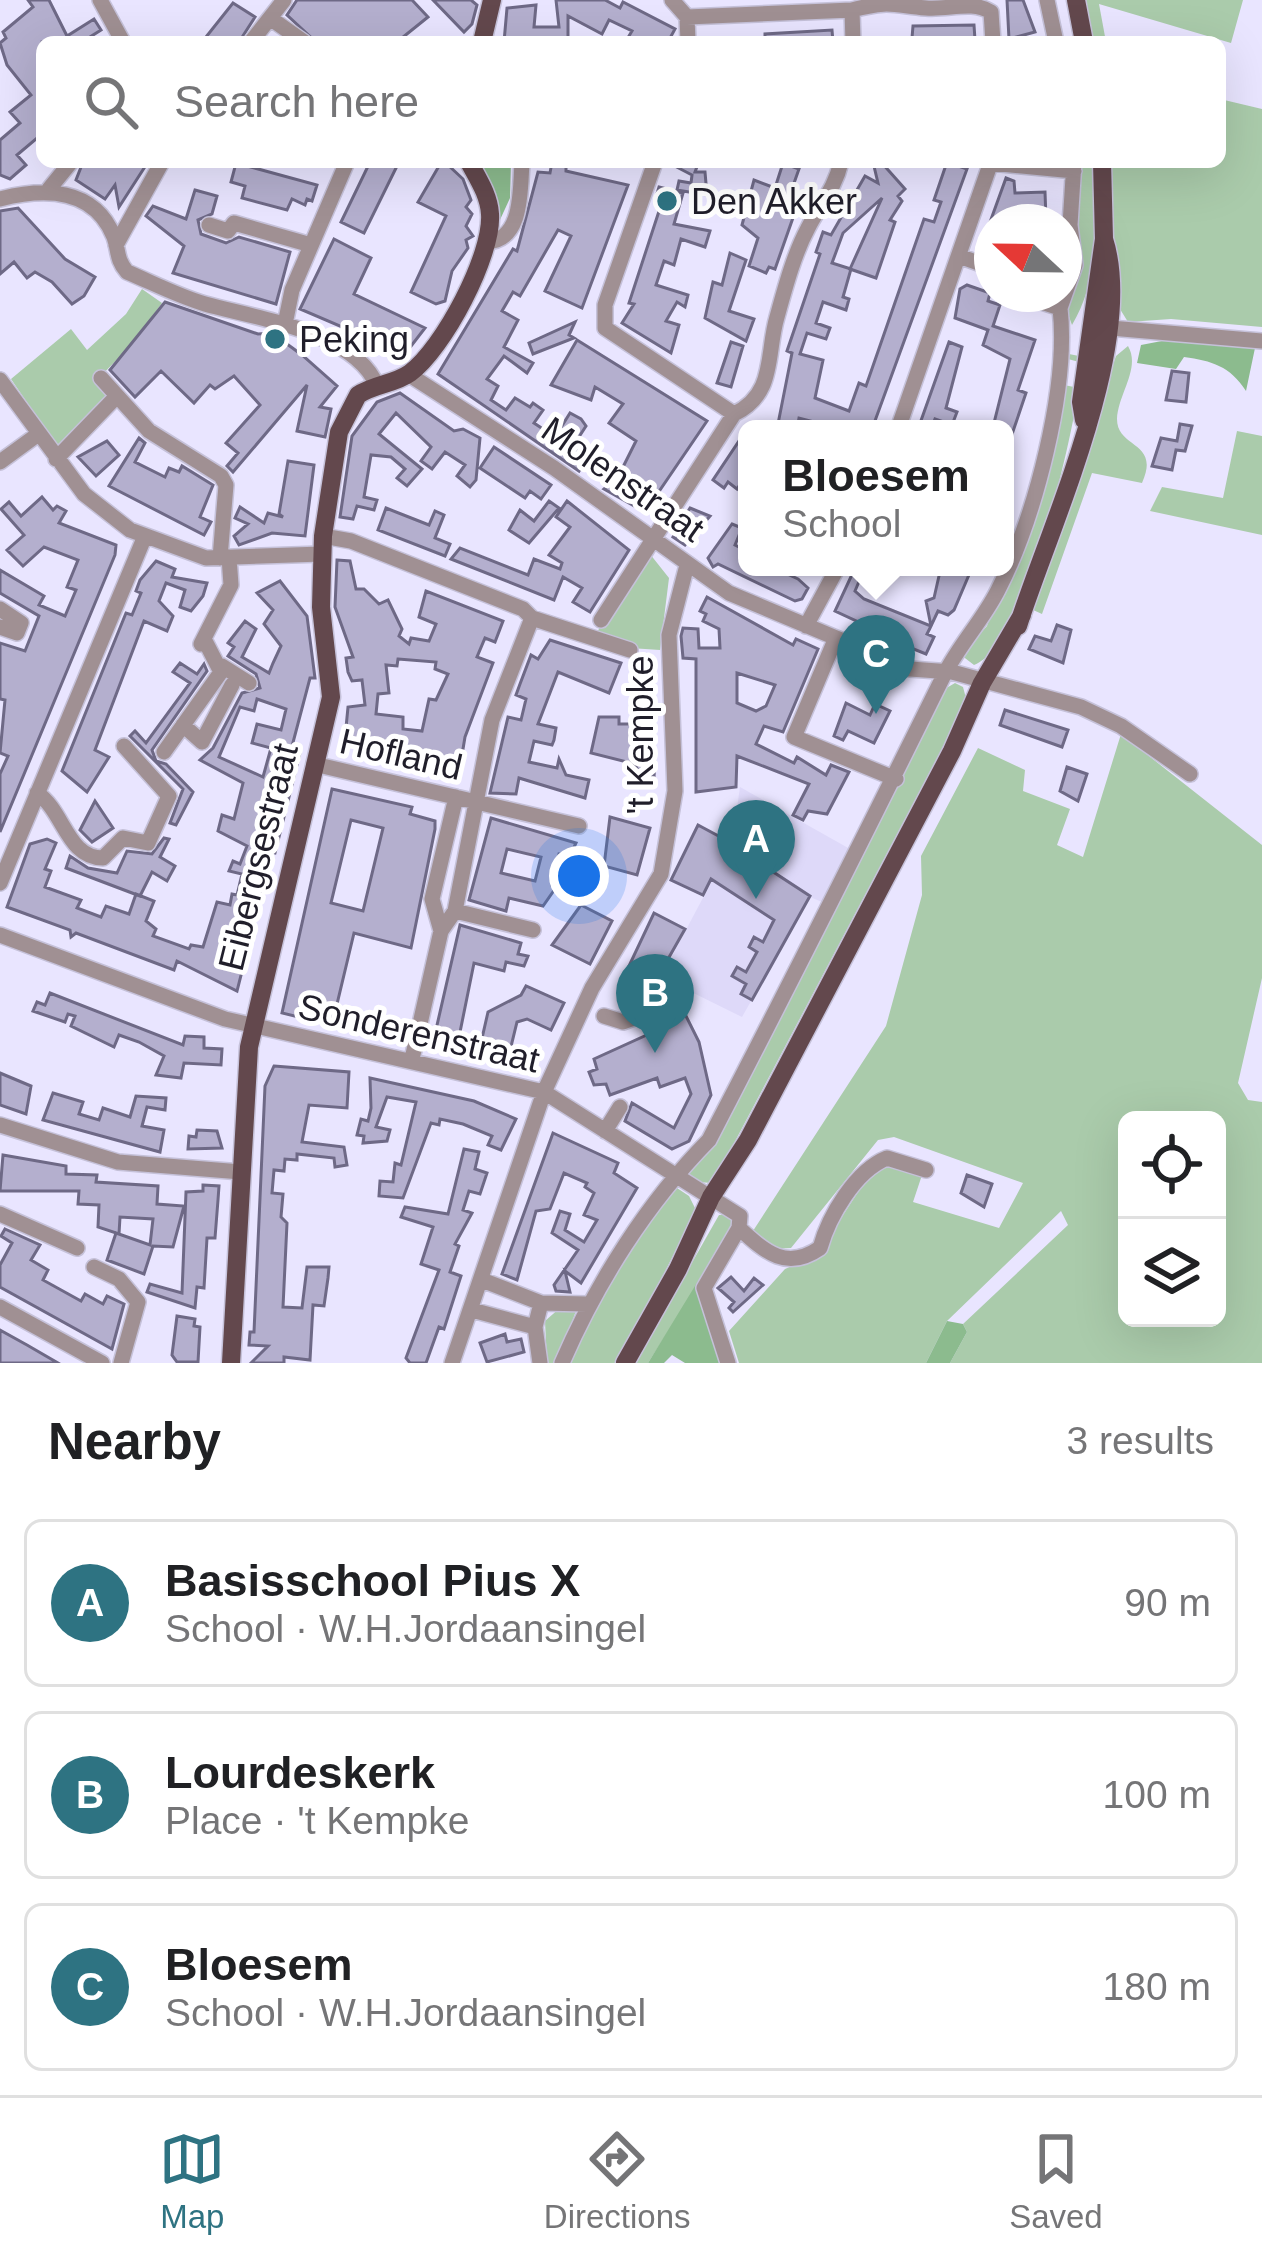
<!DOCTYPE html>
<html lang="en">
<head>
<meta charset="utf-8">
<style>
	body { margin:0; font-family:Helvetica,sans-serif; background:#f2f2f2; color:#202124 }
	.controls { position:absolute; right:36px; bottom:36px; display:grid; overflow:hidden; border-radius:18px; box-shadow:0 12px 48px #0002 }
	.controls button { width:108px; height:108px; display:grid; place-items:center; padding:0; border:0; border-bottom:3px solid #e0e0e0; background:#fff; color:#202124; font:60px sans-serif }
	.compass { position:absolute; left:974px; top:204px; width:108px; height:108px; border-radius:50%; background:#fff; box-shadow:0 12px 48px #0002; rotate:292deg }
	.you { position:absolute; left:579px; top:876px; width:42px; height:42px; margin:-30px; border:9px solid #fff; border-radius:50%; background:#1a73e8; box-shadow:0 0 0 18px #1a73e833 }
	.badge { display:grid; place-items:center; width:78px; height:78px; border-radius:50%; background:#2e7382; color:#fff; font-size:39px; font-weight:700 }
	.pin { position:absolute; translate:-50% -99px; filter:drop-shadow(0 3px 6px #0008) }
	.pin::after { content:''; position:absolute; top:63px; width:42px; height:36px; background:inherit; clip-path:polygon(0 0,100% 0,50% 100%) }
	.popup { position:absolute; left:738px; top:420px; width:276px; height:156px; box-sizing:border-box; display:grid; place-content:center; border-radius:18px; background:#fff; filter:drop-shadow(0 3px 9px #0005); font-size:39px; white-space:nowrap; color:#757577 }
	.popup b { font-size:45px; color:#202124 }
	.popup::after { content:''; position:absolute; left:50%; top:100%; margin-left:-24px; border:24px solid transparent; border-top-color:#fff }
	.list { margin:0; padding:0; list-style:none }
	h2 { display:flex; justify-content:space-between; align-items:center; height:156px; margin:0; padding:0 48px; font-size:51px }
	h2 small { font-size:39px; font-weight:400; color:#757577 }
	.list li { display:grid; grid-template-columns:78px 1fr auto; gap:36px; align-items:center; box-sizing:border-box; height:168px; margin:0 24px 24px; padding:0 24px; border:3px solid #e0e0e0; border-radius:18px }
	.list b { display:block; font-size:45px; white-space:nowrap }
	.list p { margin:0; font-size:39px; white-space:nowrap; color:#757577 }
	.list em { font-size:39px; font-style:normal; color:#757577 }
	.icon { flex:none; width:66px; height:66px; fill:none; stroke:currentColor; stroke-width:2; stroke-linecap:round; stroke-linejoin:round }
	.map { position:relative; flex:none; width:1262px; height:1363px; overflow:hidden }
	.search { position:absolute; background:#fff; box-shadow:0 12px 48px #0002; left:36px; right:36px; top:36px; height:132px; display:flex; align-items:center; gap:30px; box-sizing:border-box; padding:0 42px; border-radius:18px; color:#757577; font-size:45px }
	.sheet { height:732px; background:#fff }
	nav { display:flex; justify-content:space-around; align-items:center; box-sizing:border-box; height:168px; border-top:3px solid #e0e0e0; background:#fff; font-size:33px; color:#757577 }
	nav a { display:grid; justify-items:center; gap:6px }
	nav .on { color:#2e7382 }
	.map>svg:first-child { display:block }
	.built { fill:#ded9f9 }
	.green { fill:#aacbab; fill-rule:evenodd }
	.forest { fill:#8cbb8e }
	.building { fill:#b4afce; stroke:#6e6986; stroke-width:3; fill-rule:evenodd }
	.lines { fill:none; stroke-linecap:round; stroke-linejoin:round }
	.minor-casing { stroke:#c5c1d9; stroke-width:18 }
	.major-casing { stroke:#c5c1d9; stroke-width:21 }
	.minor { stroke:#a09093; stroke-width:15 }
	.major { stroke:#63484d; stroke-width:18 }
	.poi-dot { fill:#2e7382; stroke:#fff; stroke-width:4.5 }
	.labels { text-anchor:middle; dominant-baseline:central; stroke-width:10; stroke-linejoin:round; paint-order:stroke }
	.poi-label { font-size:36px; fill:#201e2a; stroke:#fff; text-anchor:start }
	.street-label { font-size:36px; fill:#201e2a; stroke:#fff }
</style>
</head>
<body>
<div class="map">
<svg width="1262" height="1363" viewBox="0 0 1262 1363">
	<rect width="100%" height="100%" fill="#e9e5ff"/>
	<path class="built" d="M740,787L850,849L822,902L810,897L742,1017L661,977L732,843Z"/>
	<path class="green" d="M1085,0H1243L1231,43L1099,4L1106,42H1092Z
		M1220,99L1262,109V327L1171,319L1128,322L1115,301L1109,162H1220Z
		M1078,162H1094C1099,217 1100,278 1072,325L1066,308Z
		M142,289L162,303L133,343L97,380L112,395L58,448L11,379L71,329L87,350L126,314Z
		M1128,346C1141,368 1118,394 1117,419C1117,449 1161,441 1142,483L1092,473L1042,614L1031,609L1116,356Z
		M1069,354L1084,357C1077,416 1030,644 974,665L961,655L987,626L1064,385L1074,387L1079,362L1068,359Z
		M1237,431L1262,436V535L1150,511L1162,487L1223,498Z
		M646,549L669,578L660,650L630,648L596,634Z
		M955,683L963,687L967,702L713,1183L696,1182L687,1174L839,902L943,690Z
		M1121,734L1262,845V978L1238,1083L1248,1100L1262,1102V1363H950L967,1332L963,1324L1068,1225L1061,1211L947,1321L926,1363H739L729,1331L785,1269L817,1255L873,1169L885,1162L922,1175L913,1202L999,1228L1023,1183L894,1137L878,1140L791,1248L773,1249L751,1234L886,1026L922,895L921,856L978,748L1025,770L1023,791L1070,809L1057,845L1083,857ZM1127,1120H1217V1318H1127Z
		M671,1184L689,1196L696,1210L619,1363H571L596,1299Z
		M719,1215H731V1232L648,1363H635Z
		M561,1307L577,1308L557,1363H547L545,1321Z"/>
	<path class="forest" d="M476,162H511L510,198L499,222Z
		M1167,340L1255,348L1246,391C1230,366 1212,361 1184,357L1176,369L1137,363L1141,345Z
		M698,1281L724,1363H685L672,1355L664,1363H648Z
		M947,1321L963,1324L967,1332L950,1363H926Z"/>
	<path class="building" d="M28,0H49L67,36L94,19L101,30L82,42H42V109L38,112L42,134L17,155L26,165L10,179L0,175V140L20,123L10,112L31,95L7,65L0,43L6,38L3,32L33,7Z
		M297,0H412L428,17L397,42H316L287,15Z
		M433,0H471L477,5L472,24L464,32Z
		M556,0H605L620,8L623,2L675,29L669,40L639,42L629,36L632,31L609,20L602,34L568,16V42H504L507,8L536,5L534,27H559Z
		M1007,0H1023L1035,32L1009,39Z
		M233,3L255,17L239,42H202Z
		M974,25L975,40L912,38L913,26Z
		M832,30L833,42H765V34Z
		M83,162H148L119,207L115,185L105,199L76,180Z
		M370,162H399L364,233L341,222Z
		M552,162H566V171L628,185L582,308L545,291L571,236L558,230L520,296L513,292L502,311L518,320L504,347L533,363L527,373L504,356L487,379L498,386L491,400L506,410L515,398L530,407L533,403L543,410L534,423L555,437L570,413L581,419L586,426L577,440L592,450L579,471L438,374L513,249L517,251L538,172L550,173Z
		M667,162L698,164L695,172H705L707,195L677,190L679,181L691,183L692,175Z
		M873,162H881L905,189L898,196L902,201L890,220L895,222L876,278L850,269L882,198L843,233L832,263L851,269L843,297L849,299L846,310L823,302L816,323L830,328L826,339L807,333L800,354L823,360L815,398L849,411L859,383L866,386L924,219L934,222L941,202L934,200L947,162L967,169L872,429H820L822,424L799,418L797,429H777L792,353L787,351L820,254L816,252L823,232L831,235L865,176L878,183Z
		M236,163L317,185L312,201L307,199L305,205L292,199L287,210L242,198L245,186L231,182Z
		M783,163L799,169L787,203L795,212L775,269L769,267L766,273L749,266L758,238L742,225L754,180L775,188Z
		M439,166H449L463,179L471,200L466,207L472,214L466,226L473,236L466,240L468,248L452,271L445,301L436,304L411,292L446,216L418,202Z
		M1006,178L1014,181L1015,193L1045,192L1046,219L992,222V251L981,247Z
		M659,187L683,193L674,224L710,231L705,247L681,239L674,265L664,261L656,285L688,295L685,307L677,302L666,321L679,325L671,353L622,323L634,304L629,303L662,202L655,200Z
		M195,190L217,196L212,214L198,220L201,234L226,243L239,237L290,252L276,304L173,273L184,246L146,216L153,206L186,219Z
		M18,208L65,259L95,277L84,296L72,304L52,282L35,272L27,278L14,262L0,274V211Z
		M334,239L371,258L354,294L425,328L405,354L300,309Z
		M730,253L746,260L729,311L754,319L746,341L705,318L713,282L722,285Z
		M967,285L990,293L988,301L1000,305L993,326L1035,340L1018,390L1026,393L1007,449L1005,429L993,427L1010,359L983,345L988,330L955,318L960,289Z
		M165,302L258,334L272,333L302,355L337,386L320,407L331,409L325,437L297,431L307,385L233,472L227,466L238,453L226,443L260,405L234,376L215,389L210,385L194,403L161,371L135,397L110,370Z
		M575,322L569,335L574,338L533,354L529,343Z
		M577,340L707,421L645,512L604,489L618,477L636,441L609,423L623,404L595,387L591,400L551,385Z
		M731,342L743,346L731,387L717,383Z
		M949,342L962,347L946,408L957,412L952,425L935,419L931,429H918Z
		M1172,371L1189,373L1186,402L1166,400Z
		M400,393L454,431L463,429L480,438L476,480L470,487L457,476L465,465L445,452L432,469L421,461L431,447L396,413L379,434L422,469L407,486L397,478L405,469L391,457L371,455L364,497L377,500L374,510L357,506L353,519L340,517L352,436L377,402Z
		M1180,424L1192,426L1185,451L1176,450L1172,470L1152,466L1161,438L1177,441Z
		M747,429V474L737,489L728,482L724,488L713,480Z
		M139,438L145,443L135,462L165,477L169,468L179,472L182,466L213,485L200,517L211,522L204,535L109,486Z
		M107,441L119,455L96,476L78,457Z
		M494,447L551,485L541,499L530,491L525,498L480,468Z
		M288,461L314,465L305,536L272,533L239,545L234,536L248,524L235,518L240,507L264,523L268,513L283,517L279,514Z
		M42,497L53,510L57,506L66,511L59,523L116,545L115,555L0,832V774L8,756L0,753L5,700L0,699V643L25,651L39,616L0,593V570L44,596L39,605L65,616L76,590L67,587L78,560L44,547L23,566L7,550L24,535L1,509L9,502L21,516Z
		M549,501L559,508L529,543L509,530L520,510L534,521Z
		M567,501L629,550L590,612L573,602L582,588L563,577L554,600L451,559L460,548L528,575L534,559L560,569L562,563L549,555L570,527L556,517Z
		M386,508L429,525L435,511L444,515L435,538L450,544L445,556L378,530Z
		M690,508L710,516L685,545L673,537Z
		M732,524L742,528L735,545L747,551V567H772L798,579L808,588L802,599L795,601L718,564L713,567L708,558Z
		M337,560L350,561L356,589H364L379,604L388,600L402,629L399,636L409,644L411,638L429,641L436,624L419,617L426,591L503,621L495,642L485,638L477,657L493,663L465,737L458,779L402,766L403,762L379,761L380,748L345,738L348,707L365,705L362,680L352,681L348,672L346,658L353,657L335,607ZM398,659L436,662L435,669L448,674L436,700L429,699L422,731L403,729V717L376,714L378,694L389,693L386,665L397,666Z
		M156,561L175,569L172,577L207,583L203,596L191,611L180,607L185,590L166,583L159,601L173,616L167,631L144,621L95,750L109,757L87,792L62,771L126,613L132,615L141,593L136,591L140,580Z
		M941,567L971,570L954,610L948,615L938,611L931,626L926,601L934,598Z
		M855,568L863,572L855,591L864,599L931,626L927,634L934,637L926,654L909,647L901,650L871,633L862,636L867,626L835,611Z
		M280,581L307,616L315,678H310L291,750L300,753L275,853L267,851L265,875L253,890L262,892L237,991L177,961L174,970L76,933L71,937L70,930L7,907L30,844L47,839L56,843L45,869L51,871L45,887L81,900L77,908L101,917L106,906L129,914L136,894L154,901L146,921L156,929L153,936L189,949L191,945L203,947L217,902L230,905L232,894L237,895L242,874L229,871L233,861L240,864L247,846L218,831L222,815L234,819L243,783L200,760L213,748L242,693L260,688L256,674L228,656L234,647L228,643L245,621L256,629L242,657L269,673L273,663L281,646L264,624L273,610L257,593ZM257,699L286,709L281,730L257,724L252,743L271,748L263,777L219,757L240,707L254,711Z
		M707,597L793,645L796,639L818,649L783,732L764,726L756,744L794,763L797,757L826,775L831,765L849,772L827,814L808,811L803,820L793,815L809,784L737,756L736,787L696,792V659L683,658L681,636L683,628L698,629L699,648H720L719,629L703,621L706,614L700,611ZM737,673L775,685L766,706L756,711L737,703Z
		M1057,625L1071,630L1063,663L1029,649L1035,636L1051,641Z
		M550,640L621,663L609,693L558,672L538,724L556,728L554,740L552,745L534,741L529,762L557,768L559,759L566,775L589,780L585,798L519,778L516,794L490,793L508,717L521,720L526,699L516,695L520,684L531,655L538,659Z
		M180,663L197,674L204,664L207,671L152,750L156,761L166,764L193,792L176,825L170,823L183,789L130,736L135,731L146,743L190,683L173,672Z
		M846,703L870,715L875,704L890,711L874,743L848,731L843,740L834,736Z
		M1005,710L1068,730L1062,747L1000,725Z
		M599,717H619V724H635L634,734L650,735L648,761L655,762L654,777L640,776L635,764L591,753Z
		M1067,767L1087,774L1078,801L1060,791Z
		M332,789L412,807L410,814L435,821V829L411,948L354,933L332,1025L282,1013ZM351,820L383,828L363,911L331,903Z
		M95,801L113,828L92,842L80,830Z
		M757,804L785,819L761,864L810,896L752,1000L741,994L746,984L732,976L737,967L746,972L757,952L749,947L754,937L763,942L774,920L711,879L703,895L671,880L698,825L741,848Z
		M610,817L650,828L637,875L604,866Z
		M491,818L576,843L570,856L559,854L552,885L557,886L543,906L509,898L506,911L469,900ZM507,849L541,857L535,881L501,873Z
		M164,838L169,839L160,857L175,866L167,881L152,872L140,896L66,868L70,856L88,868L117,873L127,851L152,854Z
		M581,905L612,921L590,964L552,945Z
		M654,913L685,929L655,982L628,968Z
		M460,925L521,943L518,954L528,956L524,966L506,962L504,971L474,963L458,1042L480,1047L488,1012L521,995L526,986L564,1003L551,1030L527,1019L517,1022L507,1063L432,1047Z
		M671,986L699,1042L711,1095L689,1141L672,1149L625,1121L632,1103L674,1128L691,1094L685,1078L660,1087L657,1078L610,1095L606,1084L594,1085L589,1072L597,1069L594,1059L662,1028L665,1008L653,993Z
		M50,993L183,1045L185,1036L204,1037V1048L222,1049L221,1065L184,1063L181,1078L156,1075L164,1056L139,1042L119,1035L114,1047L71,1026L75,1016L68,1014L65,1022L33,1011L37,1002L45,1005Z
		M274,1066L349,1072L347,1108L309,1105L302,1142L344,1147L347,1165L335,1167L334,1158L297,1154V1160L285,1159L284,1171L274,1170L272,1193L283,1194L281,1217L287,1223L283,1307L302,1308L307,1267H329L328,1278L324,1306L313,1305L310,1360L284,1357V1363H251L268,1346L249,1345L250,1332H254L265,1086Z
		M0,1073L31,1086L26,1114L0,1105Z
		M370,1078L474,1101L516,1119L501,1150L488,1145L492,1136L463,1124L440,1119L439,1125L431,1123L403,1198L379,1196L380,1181L393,1182L395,1163L401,1165L416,1102L387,1097L376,1127L390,1130L387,1141L363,1143L364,1136L357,1135L361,1119L368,1121L371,1108Z
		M53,1093L83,1102L79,1114L99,1120L103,1108L130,1117L136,1096L166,1098L165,1110L147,1107L142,1126L164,1130L160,1152L43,1120Z
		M197,1130L217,1131L222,1148L188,1149L189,1136L196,1137Z
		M553,1133L618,1163L614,1173L637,1188L581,1283L565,1271L570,1292L556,1291L554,1285L578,1250L552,1233L560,1211L570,1214L565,1230L584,1242L597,1220L584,1215L594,1193L585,1187L587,1183L564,1173L550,1209L536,1211L517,1280L502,1274Z
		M464,1149L479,1152L475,1169L487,1173L480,1194L469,1191L463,1210L472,1213L455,1244L459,1246L450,1272L461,1276L444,1329L439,1327L426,1363H410L406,1358L439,1270L421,1264L433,1227L401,1217L405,1207L448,1214Z
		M3,1155L66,1166V1174L97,1175L96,1182L158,1186L157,1204L184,1206L173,1247L153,1246L144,1274L107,1260L116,1233L150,1245L153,1219L120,1217L119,1234L98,1227L99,1205L78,1204L79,1191H0Z
		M967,1175L992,1184L984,1207L961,1193Z
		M203,1185L219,1186L218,1200L215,1238H207L204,1288L197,1287L195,1308L147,1292L150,1284L182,1293L186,1192L203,1191Z
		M5,1229L40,1245L31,1260L48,1270L43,1280L81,1301L85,1294L103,1304L107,1296L124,1304L112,1349L0,1287V1265L12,1243L1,1236Z
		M731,1277L744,1291L754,1278L763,1285L733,1312L729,1308L734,1302L718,1288Z
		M177,1316L195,1319L194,1326L200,1327L198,1362H177L172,1355Z
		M0,1330L27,1345L58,1363H0Z
		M505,1334L507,1342L521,1339L524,1352L487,1362L480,1343Z"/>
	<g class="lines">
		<g class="minor-casing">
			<path id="minor" d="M100,0L123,42
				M672,0L687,17L852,10C890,0 892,5 926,8C949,10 972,0 991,12L993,42
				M1047,0L1056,42
				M852,10L853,42
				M687,17L688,42
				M270,18L304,42
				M251,42L284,0
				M655,162L605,305V328L734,414
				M991,163L1074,171
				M49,189L71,162
				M0,199C43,188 94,187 114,237C119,251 116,259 127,272C153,283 178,296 205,304C255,318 356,332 377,386
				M209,225L228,231L234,223L311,245
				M486,242C523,241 520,191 522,162
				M116,245L162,162
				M959,256L992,268
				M1060,308L1075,265L1070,225L1074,162
				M285,324L292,290L347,162
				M1099,327L1262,341
				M408,374L554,468L729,593L910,669L952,672L1081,707L1121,726L1190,774
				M101,378L149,431L221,476L226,485L220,558
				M0,380L84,494L130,530L206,558L322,554
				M898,429L991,162
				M56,459L116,397
				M0,462L37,435
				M323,536L351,541L523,609L532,618L630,650
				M0,609L21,623L17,633L0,627
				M601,620L734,414C776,394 766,354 777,317C785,288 794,254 808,228C820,204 835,189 841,162
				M806,626L838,567
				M835,640L794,737L896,779
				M201,644L231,585L229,557
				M222,666L249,683
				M183,725L202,742L232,685
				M164,752L221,672L204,639
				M314,764L579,826
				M37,793C64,811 67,858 103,858L123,838L148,843L169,796L124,746
				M0,883L145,536
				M455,911L533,930
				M441,931L432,899L456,797
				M0,935L225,1019L544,1092L740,1216L739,1228L704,1288L728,1363
				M604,1016L623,1022L653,1011
				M412,1059L441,931L455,911L492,720L532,618
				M0,1125L118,1162L241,1172
				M605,1131L620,1107
				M0,1214L77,1248
				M739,1228C766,1253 787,1271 820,1248C829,1216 855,1171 887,1158L926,1170
				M94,1267L119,1279L138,1302L121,1363
				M482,1280L541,1303L587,1304
				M0,1307L102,1363
				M472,1310L535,1327
				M452,1363L544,1092L592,988L661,874L675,791L669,635L687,565
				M540,1363L535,1327L541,1303
				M562,1363C597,1282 647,1203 709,1140C789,986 867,831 944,675C959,645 983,620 998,590C1035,518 1069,387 1060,308L1017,294"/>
		</g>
		<g class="major-casing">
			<path id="major" d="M1076,0L1084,42
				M482,42L492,0
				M1084,420L1081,402L1104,239L1102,162
				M1018,626C1050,526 1137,341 1104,239
				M231,1363L249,1047L331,697L321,607L323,536L339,432L358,395C374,384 395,384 410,373C443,349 493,255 490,214C489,195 478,179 469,162
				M625,1363L678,1269L711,1197L748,1140L952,751L982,683L1022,615"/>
		</g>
		<use href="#minor" class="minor"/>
		<use href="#major" class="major"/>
	</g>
	<g class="poi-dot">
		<circle cx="667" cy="201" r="12"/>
		<circle cx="275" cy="339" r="12"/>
	</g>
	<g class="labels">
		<g class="poi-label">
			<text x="691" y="201">Den Akker</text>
			<text x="299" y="339">Peking</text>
		</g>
		<g class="street-label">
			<text transform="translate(623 479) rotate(35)">Molenstraat</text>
			<text transform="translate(640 735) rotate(-90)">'t Kempke</text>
			<text transform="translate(401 754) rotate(13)">Hofland</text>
			<text transform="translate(258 857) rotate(-76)">Eibergsestraat</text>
			<text transform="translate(419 1033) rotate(13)">Sonderenstraat</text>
		</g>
	</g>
</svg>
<div class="controls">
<button><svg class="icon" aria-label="locate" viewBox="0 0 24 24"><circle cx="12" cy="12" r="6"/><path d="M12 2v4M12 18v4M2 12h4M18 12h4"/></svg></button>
<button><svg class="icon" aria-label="layers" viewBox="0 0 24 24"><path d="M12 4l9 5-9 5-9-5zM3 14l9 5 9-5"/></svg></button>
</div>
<svg class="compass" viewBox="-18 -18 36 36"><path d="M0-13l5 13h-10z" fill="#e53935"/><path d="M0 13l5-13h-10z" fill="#757577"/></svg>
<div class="you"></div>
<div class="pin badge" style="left:756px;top:899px">A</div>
<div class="pin badge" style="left:655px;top:1053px">B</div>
<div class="pin badge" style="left:876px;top:714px">C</div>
<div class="popup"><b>Bloesem</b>School</div>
<div class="search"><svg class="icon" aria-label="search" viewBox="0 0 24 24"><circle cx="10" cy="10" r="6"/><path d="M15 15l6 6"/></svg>Search here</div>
</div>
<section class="sheet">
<h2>Nearby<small>3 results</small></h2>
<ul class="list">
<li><span class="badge">A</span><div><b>Basisschool Pius X</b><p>School · W.H.Jordaansingel</p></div><em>90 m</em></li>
<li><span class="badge">B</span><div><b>Lourdeskerk</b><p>Place · 't Kempke</p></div><em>100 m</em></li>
<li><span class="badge">C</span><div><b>Bloesem</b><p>School · W.H.Jordaansingel</p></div><em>180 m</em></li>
</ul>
</section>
<nav>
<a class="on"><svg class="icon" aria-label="map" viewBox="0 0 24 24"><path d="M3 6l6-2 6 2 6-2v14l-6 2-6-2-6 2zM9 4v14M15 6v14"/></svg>Map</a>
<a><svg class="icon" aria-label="directions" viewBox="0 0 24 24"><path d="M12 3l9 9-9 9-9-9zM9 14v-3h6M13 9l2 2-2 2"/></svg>Directions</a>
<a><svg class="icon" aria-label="saved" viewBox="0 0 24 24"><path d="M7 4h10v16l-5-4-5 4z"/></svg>Saved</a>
</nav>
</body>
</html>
